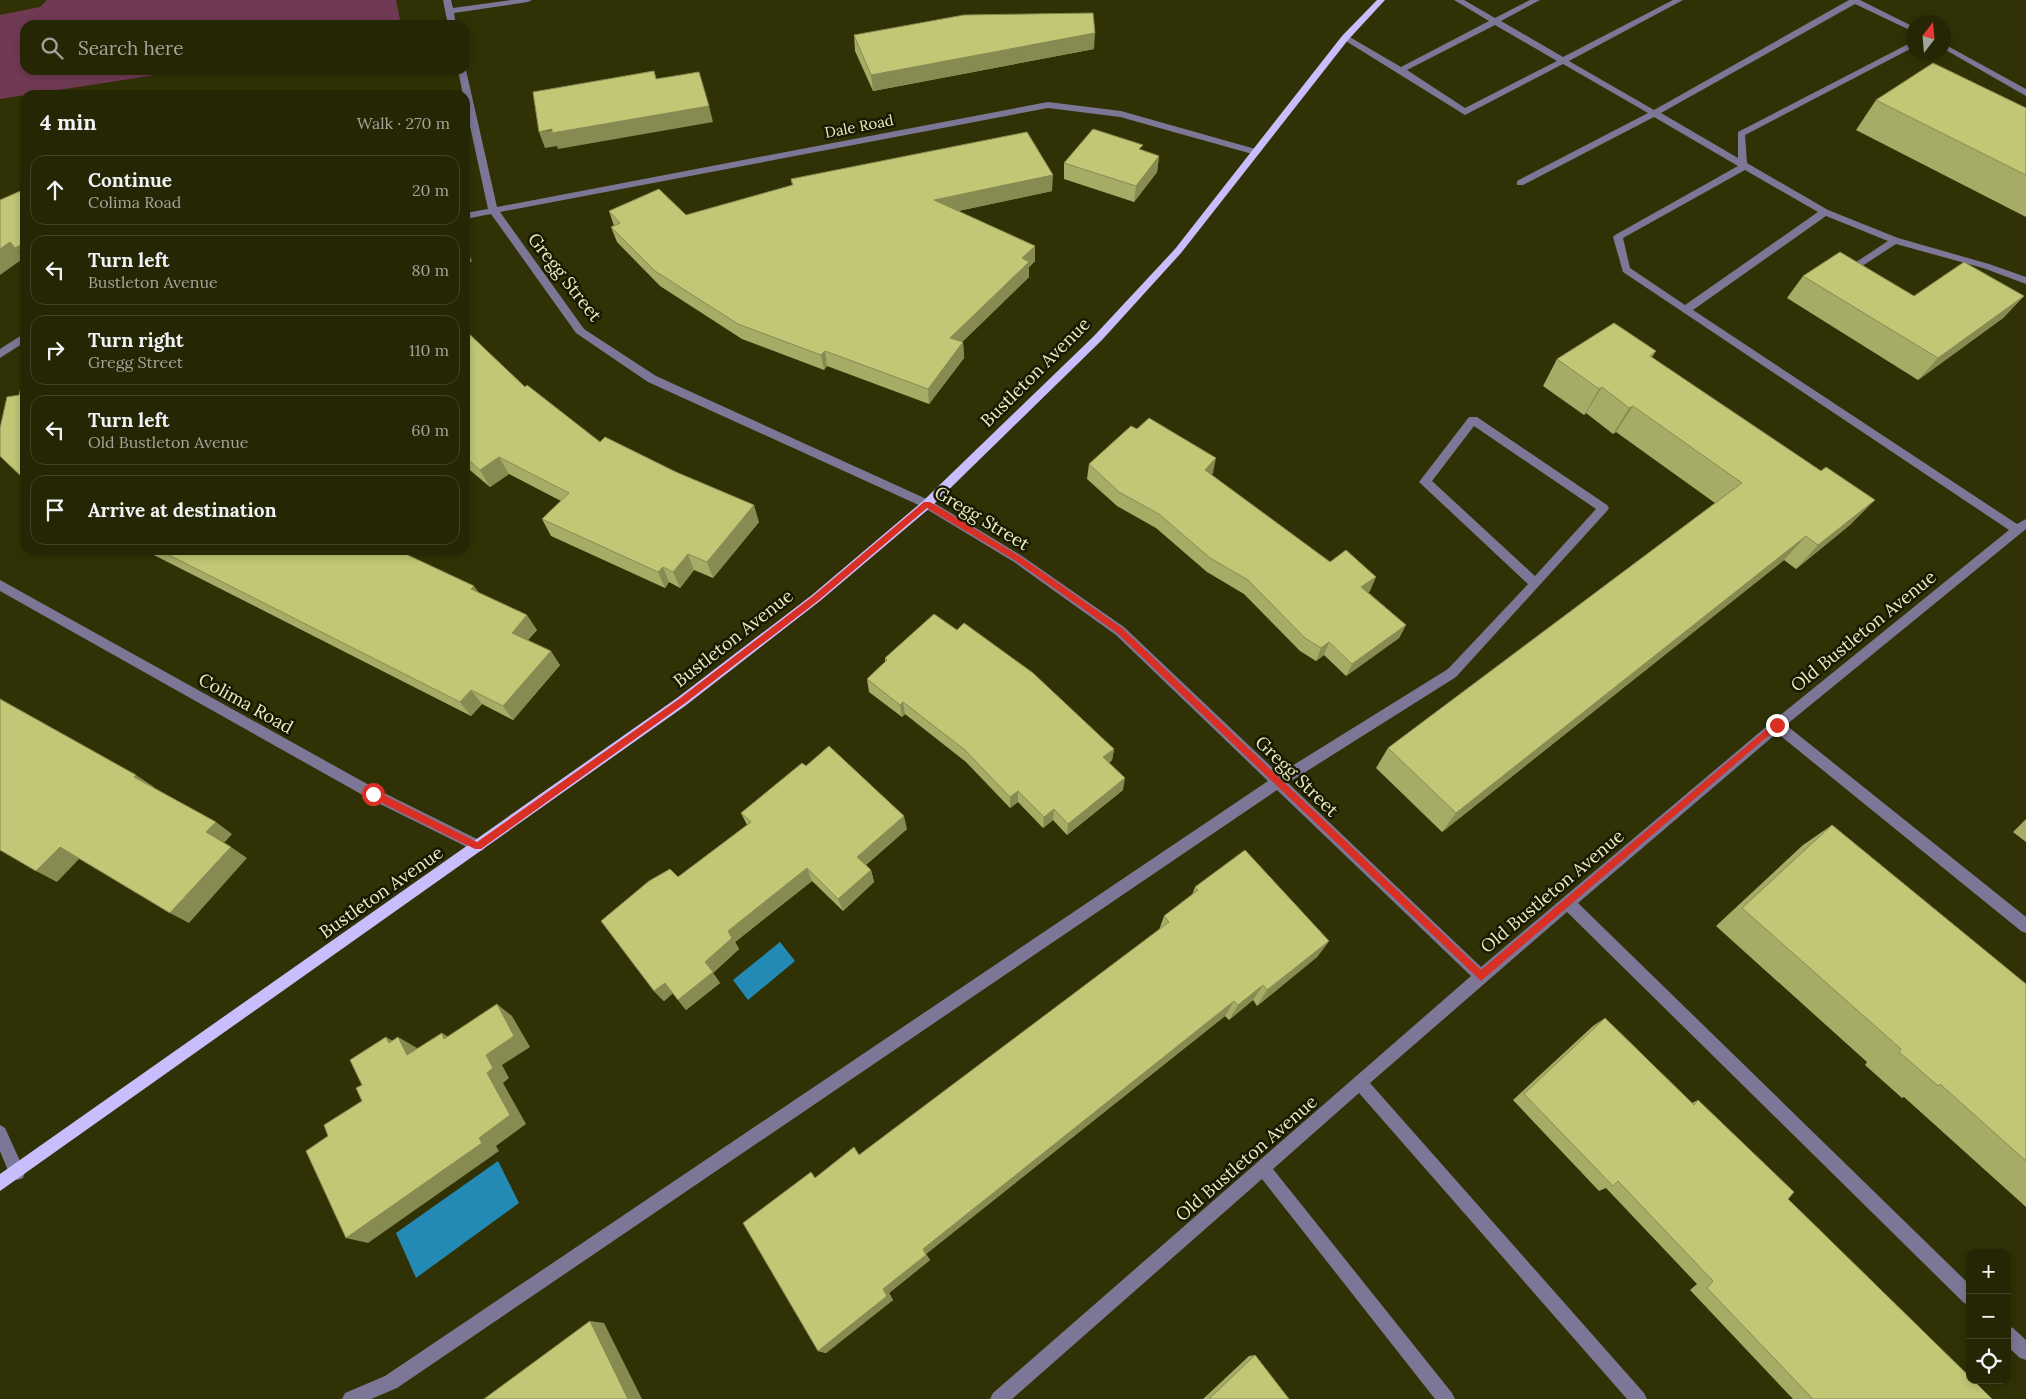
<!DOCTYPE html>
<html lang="en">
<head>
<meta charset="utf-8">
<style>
	body { margin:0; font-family:Lora,serif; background:#303213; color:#f1f3f6 }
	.controls { position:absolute; right:15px; bottom:15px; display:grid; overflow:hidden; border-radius:10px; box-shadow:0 2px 8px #0003 }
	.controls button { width:45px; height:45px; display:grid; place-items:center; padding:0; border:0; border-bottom:1px solid #414326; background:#242604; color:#f1f3f6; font:25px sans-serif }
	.compass { position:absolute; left:1906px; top:15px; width:45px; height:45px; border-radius:50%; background:#242604; box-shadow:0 2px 8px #0003; rotate:16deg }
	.stop { position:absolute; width:15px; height:15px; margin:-11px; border:4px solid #d93025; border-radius:50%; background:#fff }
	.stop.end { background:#d93025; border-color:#fff; box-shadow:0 1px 5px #0008 }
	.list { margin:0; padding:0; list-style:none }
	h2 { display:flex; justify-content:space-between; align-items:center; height:65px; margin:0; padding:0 20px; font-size:21px }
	h2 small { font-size:16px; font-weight:400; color:#a3a59a }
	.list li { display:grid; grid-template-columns:32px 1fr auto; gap:15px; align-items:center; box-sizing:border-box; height:70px; margin:0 10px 10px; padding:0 10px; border:1px solid #414326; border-radius:15px }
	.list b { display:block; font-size:19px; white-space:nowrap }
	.list p { margin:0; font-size:16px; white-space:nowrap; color:#a3a59a }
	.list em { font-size:16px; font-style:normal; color:#a3a59a }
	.icon { flex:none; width:28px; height:28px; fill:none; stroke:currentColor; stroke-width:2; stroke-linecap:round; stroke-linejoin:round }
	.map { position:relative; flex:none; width:2026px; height:1399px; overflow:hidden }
	.search { position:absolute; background:#242604; box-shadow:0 2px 8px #0003; left:20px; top:20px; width:450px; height:55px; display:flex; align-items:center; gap:12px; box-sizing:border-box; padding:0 18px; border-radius:15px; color:#a3a59a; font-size:19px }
	.panel { position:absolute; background:#242604; box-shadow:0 2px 8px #0003; left:20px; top:90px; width:450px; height:465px; border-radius:15px }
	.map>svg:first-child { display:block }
	.green { fill:#713a54 }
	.water { fill:#238ab6 }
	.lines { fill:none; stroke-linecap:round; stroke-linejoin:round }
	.minor { fill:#7c7796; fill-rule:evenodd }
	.major { fill:#c8befe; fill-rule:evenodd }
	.wall { fill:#a6ab65 }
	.shaded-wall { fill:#878b52 }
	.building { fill:#c1c775; stroke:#878b52 }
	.route { fill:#d93025 }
	.labels { text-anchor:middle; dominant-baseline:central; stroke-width:5; stroke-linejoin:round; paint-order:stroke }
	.far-street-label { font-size:15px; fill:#e8ecc4; stroke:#181900 }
	.street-label { font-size:18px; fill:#e8ecc4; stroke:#181900 }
</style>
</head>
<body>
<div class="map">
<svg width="2026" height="1399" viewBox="0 0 2026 1399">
	<rect width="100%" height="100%" fill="#303205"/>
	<path class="green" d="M47,0H396L401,25H25V70H188L0,99V15L40,7Z"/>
	<path class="water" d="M780,942L795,961L748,1000L733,980Z
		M498,1161L519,1203L416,1278L396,1233Z"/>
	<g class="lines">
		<path class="minor" d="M443,0H451L453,8L511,0H532L528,2L454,13L456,25H448Z
			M1454,0H1464L1495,18L1530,0H1540L1501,21L1563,57L1673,0H1683L1569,61L1654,110L1849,0H1860L1914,27V32L1855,4L1661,113L1738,158V132L1914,41V47L1745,135L1747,163L1828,210L1898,238L1989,264L2026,277V284L1983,268L1896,244L1850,274H1844V270L1888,241L1826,216L1693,310L2017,524L2026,519V529L1786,725L2026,917V933L2021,931L1777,733L1578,903L1970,1285V1305L1964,1303L1567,912L1370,1083L1644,1393L1647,1399H1627L1359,1093L1273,1169L1452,1393L1455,1399H1435L1262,1179L1012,1399H990L993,1393L1471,976L1277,790L397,1388L371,1399H342L345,1393L385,1376L1268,781L1116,635L1014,562L923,507L648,382L576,333L491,214L465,219V213L488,209L465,103V95H463L458,70H465V68L466,70L497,207L1048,102L1121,111L1259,150V154L1256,155L1120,117L1048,108L500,212L584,329L656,376L931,501L1022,556L1124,627L1279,774L1448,669L1528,584L1419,482L1469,417H1477L1607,505L1609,508L1607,511L1456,677L1288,783L1481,967L1773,721L2009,530L1623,272L1613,237L1615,235L1738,166L1654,117L1523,185H1517V181L1648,113L1563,64L1465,115L1341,38L1348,36L1401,67L1489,21ZM1495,25L1557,61L1465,108L1407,70ZM1745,170L1818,212L1685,305L1630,268L1623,238ZM1474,426L1596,509L1535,576L1432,481Z
			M1944,44L2026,89V96L1944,49Z
			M25,333V342L0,358V349Z
			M0,580L378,790L483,842L485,846L483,850L478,852L473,850L368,798L0,591Z
			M0,1125L5,1128L25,1172L23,1178L17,1180L11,1178L0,1151Z
			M2007,1326L2013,1328L2026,1340V1360L2020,1358L2007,1346Z"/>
		<path class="major" d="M1377,0H1385L1348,40L1181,253L1102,340L931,507L820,601L685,706L0,1191V1174L677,698L812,595L923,501L1094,336L1175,249L1342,36Z"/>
	</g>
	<path class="wall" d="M854,35L1094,49L873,91L855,51Z
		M1876,100L2026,108V217L1856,130Z
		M1142,150L1159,156L1157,172L1134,202L1064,179V163Z
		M791,179L1052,191L958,211L1035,246V261L1029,267V277L962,342H963L964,358L929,404L827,366L824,370L742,339L660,286L617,242L611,227L614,226L609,211L686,215L792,185Z
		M1803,276L1914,296H2024L2003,318L1918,380L1787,298Z
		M465,330L525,387L600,442L759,522L713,578L694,570L680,588L669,582L665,588L551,536L542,519L561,501L509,474L490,487L465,466Z
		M1656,351L1652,357L1851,524L1796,569L1784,560L1442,832L1376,768L1388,748L1715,503L1616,432L1613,434L1586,413L1584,415L1543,386L1557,359Z
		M1089,464L1213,473L1211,475L1370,591L1368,592L1406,625L1399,638L1346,676L1324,655L1316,661L1300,651L1244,594L1207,572L1156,528L1117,506L1087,479Z
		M144,550H397L479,593L537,630L528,640L560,665L513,720L482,704L471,716Z
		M885,658L1114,749L1112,760L1109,763L1123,790L1067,835L1053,820L1043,828L1018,802L1010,808L966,762L905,714L902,717L869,692L867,679L885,662Z
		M806,766L907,829L866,865L871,870L874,882L843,911L812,881L735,942L739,949L713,973L720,983L686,1010L673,993L664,1001L654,991L678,877L747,825L741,813Z
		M2026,819V842L2013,832Z
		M1832,825L2026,984V1207L1904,1097L1902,1098L1865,1065L1867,1062L1716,926L1803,845Z
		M1195,887L1329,941L1317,957L1257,1006L1253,1000L1229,1020L1225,1016L926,1254L930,1260L889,1293L893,1300L826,1353L818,1351L817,1177L859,1155L1159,930L1164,916L1192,895Z
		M1605,1018L1692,1103L1698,1100L1788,1199L1992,1399H1793L1690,1290L1697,1284L1606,1188L1599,1191L1513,1100L1593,1026Z
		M1255,1355L1289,1399H1203L1249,1356Z"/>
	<path class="shaded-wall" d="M1095,33L1094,49L873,91L871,75Z
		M709,106L713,122L558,149L557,146L545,148L539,132Z
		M1159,156L1157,172L1134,202L1136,186Z
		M1053,175L1052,191L935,216L934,200Z
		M10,242L24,258L0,275V249Z
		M25,243V258L15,248Z
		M465,246L472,261L465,266Z
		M1035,246V261L1029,267V277L951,353L950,338L1022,258Z
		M2024,296L2003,318L1918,380L1938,358Z
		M963,342L964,358L929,404L928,389Z
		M825,351L827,366L824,370L821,355Z
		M1602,387L1586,413L1584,415L1599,389Z
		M1633,406L1616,432L1613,434L1629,408Z
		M499,457L509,474L490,487L480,470Z
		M1216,458L1213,473L1201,485L1205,470Z
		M1875,500L1851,524L1796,569L1818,545Z
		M754,505L759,522L713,578L707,562Z
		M1806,536L1784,560L1442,832L1456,813Z
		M688,554L694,570L680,588L673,572Z
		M663,567L669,582L665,588L658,572Z
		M1376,577L1370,591L1355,600L1361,587Z
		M474,586L484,600L471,589Z
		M527,615L537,630L521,647L512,633Z
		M1406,625L1399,638L1346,676L1352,664Z
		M1329,642L1324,655L1316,661L1321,648Z
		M551,651L560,665L513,720L503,706Z
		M471,690L482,704L471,716L460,702Z
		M903,702L905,714L902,717L900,705Z
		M1114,749L1112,760L1102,769L1103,757Z
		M136,775L154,787L152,790L134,777Z
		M1125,778L1123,790L1067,835L1068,824Z
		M1018,791V802L1010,808V797Z
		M1054,809L1053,820L1043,828L1044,817Z
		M904,816L907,829L861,869L857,857Z
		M216,822L232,834L223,844L206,832Z
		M60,847L80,858L57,882L36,871Z
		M231,847L247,858L189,923L170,913Z
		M807,868L812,881L735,942L739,949L713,973L720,983L686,1010L678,1000L728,931Z
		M871,870L874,882L843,911L838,899Z
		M1329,941L1317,957L1257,1006L1267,990Z
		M665,983L673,993L664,1001L654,991Z
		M1263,985L1253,1000L1229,1020L1238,1005Z
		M1234,1001L1225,1016L926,1254L930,1260L889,1293L893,1300L826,1353L818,1351L883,1289L923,1249Z
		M497,1004L512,1016L530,1047L502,1065L509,1078L503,1083L526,1124L496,1146L499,1151L368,1243L346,1238L479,1138L487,1073L486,1055Z
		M442,1033L459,1043L444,1039Z
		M386,1037L402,1046L398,1037L417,1048L426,1066L407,1055L389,1043Z
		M590,1321L604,1323L642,1399H628Z"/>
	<path class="building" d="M1093,13L1095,33L871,75L854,35L964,15Z
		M1933,63L2026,108V175L1876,100Z
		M654,71L656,79L699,72L709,106L552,133V129L539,132L533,92Z
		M1093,129L1143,145L1139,149L1159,156L1136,186L1064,163Z
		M1027,132L1053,175L934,200L1035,246L1022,258L1029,262L950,338L963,342L928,389L825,351L821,355L738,324L655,271L611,227L620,223L609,211L659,189L686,215L793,185L791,179Z
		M25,189V243L15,248L10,242L0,249V200Z
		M1840,252L1914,296L1964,262L2024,296L1938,358L1803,276Z
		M1614,323L1656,351L1650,356L1821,471L1826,467L1875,500L1818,545L1806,536L1456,813L1388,748L1742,483L1633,406L1629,408L1602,387L1599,389L1557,359Z
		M465,330L525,387L527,385L600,442L605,437L676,472L754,505L707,562L688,554L673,572L663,567L658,572L542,519L569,493L499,457L480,470L465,457Z
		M23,379L25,380V480L0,456V428L7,397L19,395Z
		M1149,418L1216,458L1205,470L1330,562L1346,550L1376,577L1361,587L1406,625L1352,664L1329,642L1321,648L1305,638L1248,580L1210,558L1159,514L1119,492L1089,464L1131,426L1137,429Z
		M159,550H397L474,586L471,589L527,615L512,633L551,651L503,706L471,690L460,702Z
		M934,614L957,630L964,623L1033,673L1114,749L1103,757L1125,778L1068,824L1054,809L1044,817L1018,791L1010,797L965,750L903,702L900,705L867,679L887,660L885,658Z
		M0,699L136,775L134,777L216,822L206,832L231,847L170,913L60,847L36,871L0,850Z
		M829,746L904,816L857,857L871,870L838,899L807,868L728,931L732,938L705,962L713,972L678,1000L665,983L654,991L601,921L649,881L670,869L678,877L751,822L741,813L802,763L806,766Z
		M1832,825L2026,984V1161L1940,1084L1938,1086L1899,1052L1901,1049L1742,908Z
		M1245,850L1329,941L1267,990L1263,985L1238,1005L1234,1001L923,1249L926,1255L883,1289L887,1296L818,1351L743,1223L811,1172L815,1178L854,1147L859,1155L1169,922L1164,916L1198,890L1195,887Z
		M497,1004L514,1036L486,1055L493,1068L487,1073L510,1115L479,1138L482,1143L346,1238L306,1151L328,1136L324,1125L362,1101L356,1088L362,1085L350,1060L386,1037L389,1043L398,1037L407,1055L442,1033L444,1039Z
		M1605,1018L1694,1105L1698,1100L1794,1192L1788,1199L1970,1377V1380H1973L1992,1399H1813L1707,1288L1713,1281L1618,1181L1613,1186L1524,1094Z
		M590,1321L628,1399H484Z
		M1255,1355L1289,1399H1209Z"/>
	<path class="route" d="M924,502H930L1021,557L1122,628L1481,970L1774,723L1777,722L1781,725L1481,981L1117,633L1016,561L927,508L819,600L684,704L481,849H475L370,797V791H376L477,842L679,699L813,596Z"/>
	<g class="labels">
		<g class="far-street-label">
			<text transform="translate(859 126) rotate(-11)">Dale Road</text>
		</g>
		<g class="street-label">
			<text transform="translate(565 277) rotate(52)">Gregg Street</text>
			<text transform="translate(1035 372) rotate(-45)">Bustleton Avenue</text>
			<text transform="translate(982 518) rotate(31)">Gregg Street</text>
			<text transform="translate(1863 631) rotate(-39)">Old Bustleton Avenue</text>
			<text transform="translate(733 638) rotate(-38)">Bustleton Avenue</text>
			<text transform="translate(246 703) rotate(29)">Colima Road</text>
			<text transform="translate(1297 776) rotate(44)">Gregg Street</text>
			<text transform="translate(1552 891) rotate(-40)">Old Bustleton Avenue</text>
			<text transform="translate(381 892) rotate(-35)">Bustleton Avenue</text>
			<text transform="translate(1246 1158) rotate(-41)">Old Bustleton Avenue</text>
		</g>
	</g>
</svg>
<div class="controls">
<button>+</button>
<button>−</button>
<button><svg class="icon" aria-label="locate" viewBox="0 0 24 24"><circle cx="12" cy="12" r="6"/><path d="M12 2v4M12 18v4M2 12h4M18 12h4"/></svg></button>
</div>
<svg class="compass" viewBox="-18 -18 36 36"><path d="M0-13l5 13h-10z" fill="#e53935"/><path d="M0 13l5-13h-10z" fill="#a3a59a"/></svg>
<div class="stop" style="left:373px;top:794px"></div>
<div class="stop end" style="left:1777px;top:725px"></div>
<div class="search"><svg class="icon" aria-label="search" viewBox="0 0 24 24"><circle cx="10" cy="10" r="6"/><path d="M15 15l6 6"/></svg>Search here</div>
<section class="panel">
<h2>4 min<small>Walk · 270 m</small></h2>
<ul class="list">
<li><svg class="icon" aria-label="ahead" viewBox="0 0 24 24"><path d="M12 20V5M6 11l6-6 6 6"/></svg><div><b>Continue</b><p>Colima Road</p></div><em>20 m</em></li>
<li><svg class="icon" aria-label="left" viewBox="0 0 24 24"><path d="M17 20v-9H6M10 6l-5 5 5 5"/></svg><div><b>Turn left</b><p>Bustleton Avenue</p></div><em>80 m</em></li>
<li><svg class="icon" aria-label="right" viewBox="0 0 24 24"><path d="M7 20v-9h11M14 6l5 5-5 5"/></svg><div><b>Turn right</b><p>Gregg Street</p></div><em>110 m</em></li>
<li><svg class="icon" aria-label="left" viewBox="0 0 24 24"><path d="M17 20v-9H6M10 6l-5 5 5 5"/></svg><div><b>Turn left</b><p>Old Bustleton Avenue</p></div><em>60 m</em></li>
<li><svg class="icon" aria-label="arrive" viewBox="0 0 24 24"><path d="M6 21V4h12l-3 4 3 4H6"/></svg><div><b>Arrive at destination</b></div></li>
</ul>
</section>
</div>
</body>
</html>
